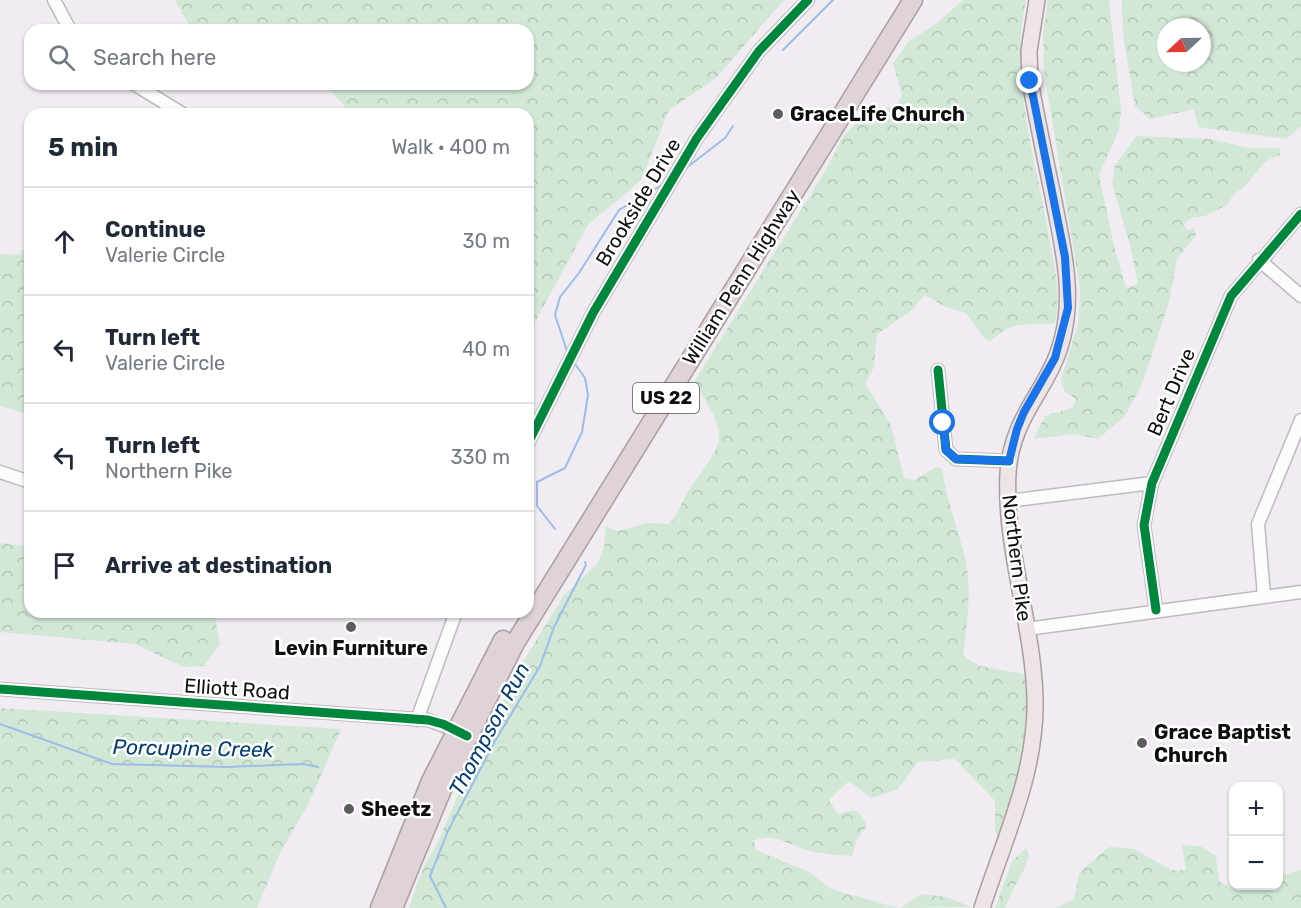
<!DOCTYPE html>
<html lang="en">
<head>
<meta charset="utf-8">
<style>
	body { margin:0; font-family:Rubik,sans-serif; background:#f6f6f7; color:#1f2937 }
	.controls { position:absolute; right:18px; bottom:18px; display:grid; overflow:hidden; border-radius:12px; box-shadow:0 2px 4px #0004 }
	.controls button { width:54px; height:54px; display:grid; place-items:center; padding:0; border:0; border-bottom:2px solid #e0e1e3; background:#fff; color:#1f2937; font:30px sans-serif }
	.compass { position:absolute; left:1157px; top:18px; width:54px; height:54px; border-radius:50%; background:#fff; box-shadow:0 2px 4px #0004; rotate:248deg }
	.stop { position:absolute; width:18px; height:18px; margin:-14px; border:4px solid #1a73e8; border-radius:50%; background:#fff }
	.stop.end { background:#1a73e8; border-color:#fff; box-shadow:0 2px 6px #0008 }
	.list { margin:0; padding:0; list-style:none }
	h2 { display:flex; justify-content:space-between; align-items:center; height:78px; margin:0; padding:0 24px; font-size:26px }
	h2 small { font-size:20px; font-weight:400; color:#747a83 }
	.list li { display:grid; grid-template-columns:39px 1fr auto; gap:18px; align-items:center; box-sizing:border-box; height:108px; padding:0 24px; border-top:2px solid #e0e1e3 }
	.list b { display:block; font-size:22px; white-space:nowrap }
	.list p { margin:0; font-size:20px; white-space:nowrap; color:#747a83 }
	.list em { font-size:20px; font-style:normal; color:#747a83 }
	.icon { flex:none; width:33px; height:33px; fill:none; stroke:currentColor; stroke-width:2; stroke-linecap:round; stroke-linejoin:round }
	.map { position:relative; flex:none; width:1301px; height:908px; overflow:hidden }
	.search { position:absolute; background:#fff; box-shadow:0 2px 4px #0004; left:24px; top:24px; width:510px; height:66px; display:flex; align-items:center; gap:15px; box-sizing:border-box; padding:0 21px; border-radius:18px; color:#747a83; font-size:22px }
	.panel { position:absolute; background:#fff; box-shadow:0 2px 4px #0004; left:24px; top:108px; width:510px; height:510px; border-radius:18px }
	.map>svg:first-child { display:block }
	.forest { fill:url(#forest-crowns); fill-rule:evenodd }
	.lines { fill:none; stroke-linecap:round; stroke-linejoin:round }
	.stream { stroke:#9bbdea; stroke-width:2 }
	.minor-casing { stroke:#bebbbf; stroke-width:15 }
	.major-casing { stroke:#ac9da1; stroke-width:18 }
	.highway-casing { stroke:#ac9da1; stroke-width:21 }
	.minor { stroke:#fdfcfd; stroke-width:12 }
	.major { stroke:#ece4e5; stroke-width:15 }
	.highway { stroke:#e0d3d5; stroke-width:18 }
	.cycleway-casing { stroke:#fff; stroke-width:13 }
	.cycleway { stroke:#00873e; stroke-width:9 }
	.route { stroke:#1a73e8; stroke-width:8 }
	.poi-dot { fill:#5f5c60; stroke:#fff; stroke-width:2 }
	.labels { text-anchor:middle; dominant-baseline:central; stroke-width:5; stroke-linejoin:round; paint-order:stroke }
	.shield { fill:#fff; stroke:#585658; stroke-width:1.5 }
	.shield-label { font-size:18px; font-weight:bold; fill:#110e11 }
	.poi-label { font-size:20px; font-weight:bold; fill:#110e11; stroke:#fff; text-anchor:start }
	.street-label { font-size:20px; fill:#110e11; stroke:#fff }
	.water-label { font-size:21px; font-style:italic; fill:#043d73; stroke:#fff }
</style>
</head>
<body>
<div class="map">
<svg width="1301" height="908" viewBox="0 0 1301 908">
	<defs>
		<pattern id="forest-crowns" width="20" height="18" patternUnits="userSpaceOnUse" patternTransform="scale(1.5)"><rect width="20" height="18" fill="#d2e8d6"/><path d="M2 6a3 3 0 1 1 6 0M12 15a3 3 0 1 1 6 0" fill="none" stroke="#b3c6b7"/></pattern>
	</defs>
	<rect width="100%" height="100%" fill="#f0ecf2"/>
	<path class="forest" d="M175,0H784L715,79L669,110L641,180L588,225L531,329L528,327V114H344V105L324,84H528V30H192Z
		M963,0H1026C1009,80 1036,158 1049,237C1055,269 1061,291 1055,323C1025,326 1013,319 990,342L983,337L966,313L946,307L925,295L912,310L877,334L874,367L865,384L891,425L904,478L915,480L936,467L942,469C946,498 957,526 964,554C973,588 967,622 963,656L980,666L1023,674C1043,706 1012,803 1000,838L995,832V801L955,759L918,762L897,790L871,798L849,781L829,800L838,815L853,810L860,813L867,826L857,839L852,856C839,855 826,854 814,852C794,849 773,830 754,841L756,850L809,872L831,889L898,908H409L423,868L437,844L470,767L524,660L564,595L597,564L604,548L606,526C622,537 632,524 649,523C656,523 662,524 669,524C680,512 682,500 690,488C727,437 729,438 694,382L827,168L842,138L865,113L895,106L902,96L893,63L909,41L936,24Z
		M1048,0H1109L1121,111L1119,129L1099,175L1114,246L1126,288L1138,284L1131,249L1112,183L1115,166L1136,136L1209,139L1250,148H1280V155L1266,161L1243,188L1234,194L1227,205L1205,216L1191,218L1184,224L1187,230L1194,228L1196,235L1177,259L1169,302L1143,382L1125,416L1098,439L1073,434L1034,439C1050,403 1045,420 1073,407L1076,399L1065,392L1061,379L1078,324L1080,289L1044,71L1043,35Z
		M1122,0H1301V126L1286,139L1198,127L1194,109L1150,119L1135,106L1123,35ZM1166,27H1202V63H1166Z
		M30,241V415L0,406V254L19,255Z
		M0,543L30,547V612H214L220,644L204,666L183,667L135,644L0,632Z
		M0,708L341,729L310,801L280,853L257,908H0Z
		M1182,845L1200,846L1216,856L1219,881L1232,889L1242,886H1278L1279,877L1301,870V908H1056L1074,899L1079,873L1109,847L1134,849L1171,870H1186Z
		M1026,848L1029,856C1023,875 1012,889 1005,908H995L1012,861Z
		M921,894L946,897L972,907L900,908Z"/>
	<g class="lines">
		<path class="stream" d="M783,50L833,0
			M685,169L725,138L733,126
			M568,354L555,315L560,297L579,273L619,210L665,183
			M555,529L537,506V482L565,468L582,432L588,395L585,378L573,361
			M0,724L112,764L227,767L303,764L318,767
			M446,908L430,876L448,831L495,741L540,666L554,627L586,565L585,562"/>
		<g class="minor-casing">
			<path id="minor" d="M54,0L70,30
				M134,84L183,114
				M1259,260L1301,296
				M938,370L946,450L956,459L1009,461
				M528,443L593,313L697,138L759,51L808,0
				M0,472L30,482
				M1008,501L1152,483
				M1264,596L1258,524L1301,420
				M1156,610L1144,525L1152,483L1231,296L1301,214
				M1027,629L1301,592
				M0,689L428,720L463,733
				M417,720L456,612"/>
		</g>
		<g class="major-casing">
			<path id="major" d="M982,908C1004,839 1037,772 1035,698C1033,623 1004,548 1008,473C1012,414 1049,390 1062,340C1075,291 1062,245 1053,196C1045,158 1037,119 1030,81L1029,51L1037,0"/>
		</g>
		<g class="highway-casing">
			<path id="highway" d="M380,908L431,781L503,640
				M393,908L443,787L515,643L913,0"/>
		</g>
		<use href="#minor" class="minor"/>
		<use href="#major" class="major"/>
		<use href="#highway" class="highway"/>
		<g class="cycleway-casing">
			<path id="cycleway" d="M938,370L946,450L956,459L1009,461
				M528,443L593,313L697,138L759,51L808,0
				M1156,610L1144,525L1152,483L1231,296L1301,214
				M0,689L428,720L443,724L467,736"/>
		</g>
		<use href="#cycleway" class="cycleway"/>
	</g>
	<g class="lines">
		<path class="route" d="M943,423L946,450L956,459L1009,461L1017,429L1024,412L1055,358L1068,308L1065,257L1030,81"/>
	</g>
	<g class="poi-dot">
		<circle cx="778" cy="114" r="6"/>
		<circle cx="351" cy="627" r="6"/>
		<circle cx="1142" cy="743" r="6"/>
		<circle cx="349" cy="809" r="6"/>
	</g>
	<g class="labels">
		<rect class="shield" x="633" y="383" width="66" height="30" rx="4.5"/>
		<g class="shield-label">
			<text x="666" y="398">US 22</text>
		</g>
		<g class="poi-label">
			<text x="790" y="114">GraceLife Church</text>
			<text x="351" y="648" text-anchor="middle">Levin Furniture</text>
			<text x="1154" y="732">Grace Baptist<tspan x="1154" dy="23">Church</tspan></text>
			<text x="361" y="809">Sheetz</text>
		</g>
		<g class="street-label">
			<text transform="translate(638 202) rotate(-59)">Brookside Drive</text>
			<text transform="translate(741 277) rotate(-58)">William Penn Highway</text>
			<text transform="translate(1171 392) rotate(-67)">Bert Drive</text>
			<text transform="translate(1017 558) rotate(83)">Northern Pike</text>
			<text transform="translate(237 689) rotate(4)">Elliott Road</text>
		</g>
		<g class="water-label">
			<text transform="translate(489 729) rotate(-62)">Thompson Run</text>
			<text transform="translate(193 748) rotate(1)">Porcupine Creek</text>
		</g>
	</g>
</svg>
<div class="controls">
<button>+</button>
<button>−</button>
</div>
<svg class="compass" viewBox="-18 -18 36 36"><path d="M0-13l5 13h-10z" fill="#e53935"/><path d="M0 13l5-13h-10z" fill="#747a83"/></svg>
<div class="stop" style="left:943px;top:423px"></div>
<div class="stop end" style="left:1030px;top:81px"></div>
<div class="search"><svg class="icon" aria-label="search" viewBox="0 0 24 24"><circle cx="10" cy="10" r="6"/><path d="M15 15l6 6"/></svg>Search here</div>
<section class="panel">
<h2>5 min<small>Walk · 400 m</small></h2>
<ul class="list">
<li><svg class="icon" aria-label="ahead" viewBox="0 0 24 24"><path d="M12 20V5M6 11l6-6 6 6"/></svg><div><b>Continue</b><p>Valerie Circle</p></div><em>30 m</em></li>
<li><svg class="icon" aria-label="left" viewBox="0 0 24 24"><path d="M17 20v-9H6M10 6l-5 5 5 5"/></svg><div><b>Turn left</b><p>Valerie Circle</p></div><em>40 m</em></li>
<li><svg class="icon" aria-label="left" viewBox="0 0 24 24"><path d="M17 20v-9H6M10 6l-5 5 5 5"/></svg><div><b>Turn left</b><p>Northern Pike</p></div><em>330 m</em></li>
<li><svg class="icon" aria-label="arrive" viewBox="0 0 24 24"><path d="M6 21V4h12l-3 4 3 4H6"/></svg><div><b>Arrive at destination</b></div></li>
</ul>
</section>
</div>
</body>
</html>
